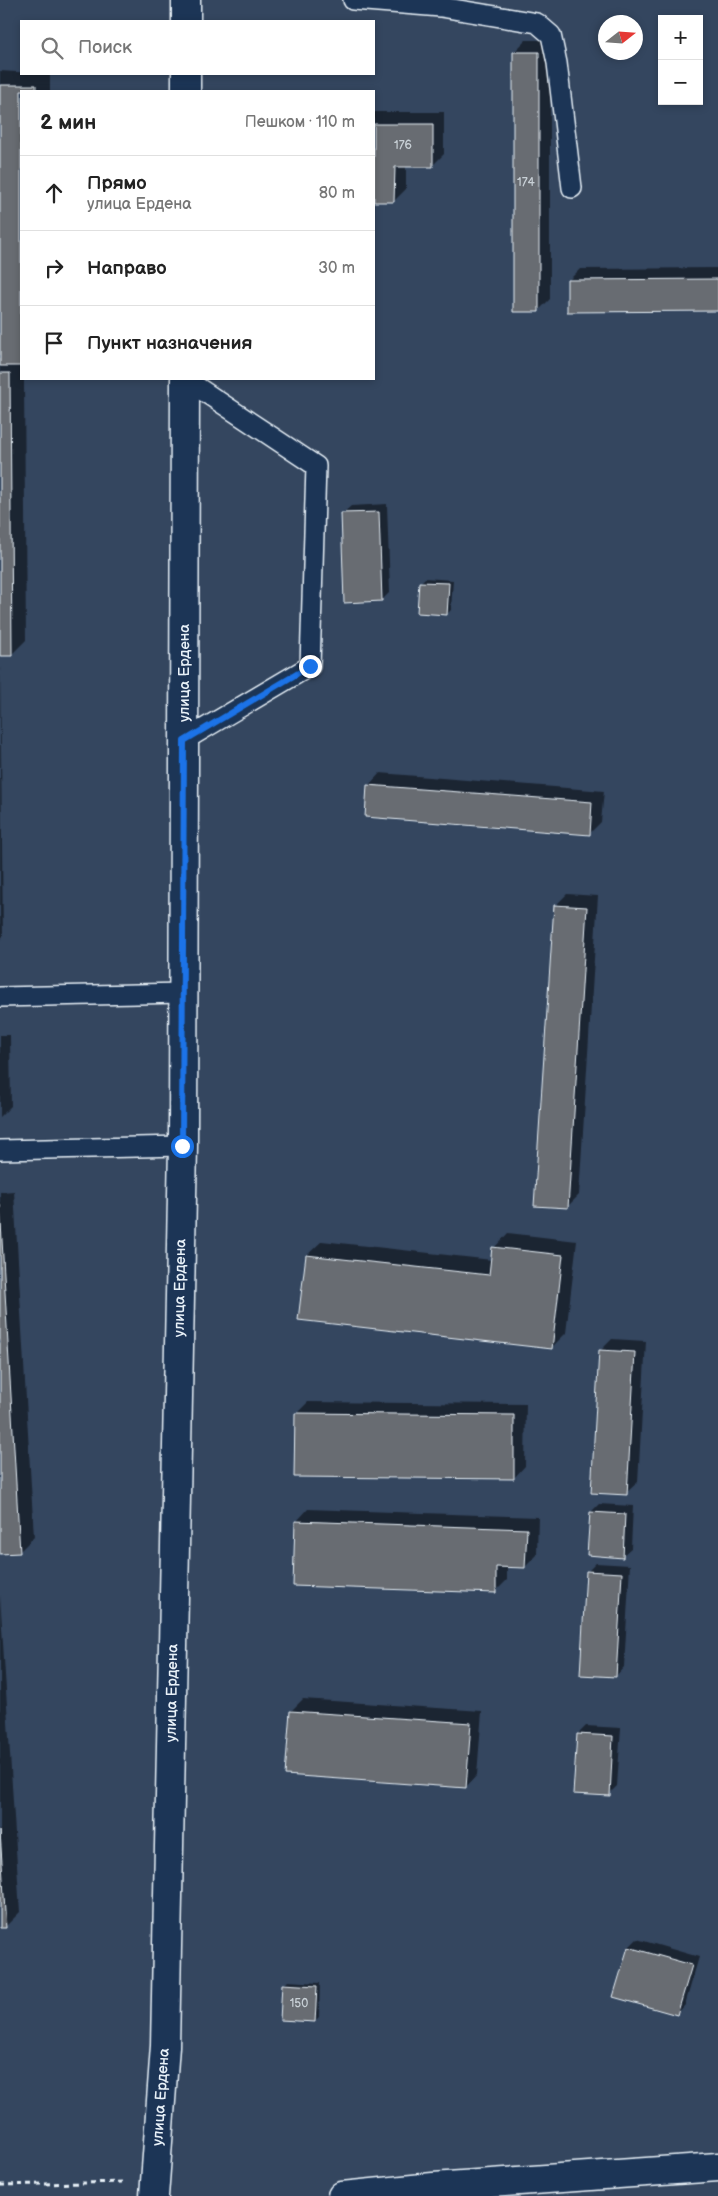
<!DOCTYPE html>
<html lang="ru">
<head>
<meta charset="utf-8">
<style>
	body { margin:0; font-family:"Balsamiq Sans",sans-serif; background:#f2f2f2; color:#222 }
	.controls { position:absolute; right:15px; top:15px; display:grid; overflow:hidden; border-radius:0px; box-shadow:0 2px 8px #0003 }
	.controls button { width:45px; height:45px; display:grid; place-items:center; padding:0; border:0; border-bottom:1px solid #e0e0e0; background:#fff; color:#222; font:25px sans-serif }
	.compass { position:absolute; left:598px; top:15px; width:45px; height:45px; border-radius:50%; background:#fff; box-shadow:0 2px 8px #0003; rotate:73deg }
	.stop { position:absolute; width:15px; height:15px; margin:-11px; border:4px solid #1a73e8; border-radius:50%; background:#fff }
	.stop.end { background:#1a73e8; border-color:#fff; box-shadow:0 1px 5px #0008 }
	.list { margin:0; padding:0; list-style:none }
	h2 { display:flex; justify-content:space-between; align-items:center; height:65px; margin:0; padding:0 20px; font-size:21px }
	h2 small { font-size:16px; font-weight:400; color:#767676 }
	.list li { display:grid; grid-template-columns:32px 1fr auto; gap:15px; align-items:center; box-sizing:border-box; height:75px; padding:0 20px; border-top:1px solid #e0e0e0 }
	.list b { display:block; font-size:19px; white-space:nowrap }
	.list p { margin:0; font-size:16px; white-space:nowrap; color:#767676 }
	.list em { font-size:16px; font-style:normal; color:#767676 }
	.icon { flex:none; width:28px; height:28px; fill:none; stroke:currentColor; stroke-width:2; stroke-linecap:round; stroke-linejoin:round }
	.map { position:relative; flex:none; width:718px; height:2196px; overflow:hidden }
	.search { position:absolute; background:#fff; box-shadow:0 2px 8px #0003; left:20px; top:20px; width:355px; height:55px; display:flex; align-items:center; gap:12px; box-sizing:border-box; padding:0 18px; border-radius:0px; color:#767676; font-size:19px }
	.panel { position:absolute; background:#fff; box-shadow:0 2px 8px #0003; left:20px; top:90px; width:355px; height:290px; border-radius:0px }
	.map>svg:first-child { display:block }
	.shadow { fill:#0007 }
	.building { fill:#686c72; stroke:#e8f1f8 }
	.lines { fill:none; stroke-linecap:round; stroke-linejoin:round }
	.lane-casing { stroke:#e8f1f8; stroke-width:22 }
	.street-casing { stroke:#e8f1f8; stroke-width:31 }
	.secondary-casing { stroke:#e8f1f8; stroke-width:31 }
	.path { stroke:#e8f1f8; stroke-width:3; stroke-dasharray:5 4; stroke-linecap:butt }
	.lane { stroke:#1d3557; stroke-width:19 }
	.street { stroke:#1d3557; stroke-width:28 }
	.secondary { stroke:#1d3557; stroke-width:28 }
	.route { stroke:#1a73e8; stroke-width:6 }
	.labels { text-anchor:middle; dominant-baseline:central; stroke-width:4; stroke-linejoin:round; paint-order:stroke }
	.number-label { font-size:12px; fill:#c8d0d6 }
	.street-label { font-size:15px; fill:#e8f1f8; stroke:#1d3557 }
</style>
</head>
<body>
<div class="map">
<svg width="718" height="2196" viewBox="0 0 718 2196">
	<rect width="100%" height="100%" fill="#34465f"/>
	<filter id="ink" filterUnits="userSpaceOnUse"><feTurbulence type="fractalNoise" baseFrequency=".02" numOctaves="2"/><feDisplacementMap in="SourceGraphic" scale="10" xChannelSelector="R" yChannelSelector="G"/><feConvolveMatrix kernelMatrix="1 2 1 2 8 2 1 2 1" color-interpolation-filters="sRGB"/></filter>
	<g filter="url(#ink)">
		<path class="shadow" d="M526,40H550V299L538,311L514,52Z
			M0,71L50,74V91H21V379H24L26,640L11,655H0L3,936L0,940Z
			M374,112H444V154L432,166H406V189L394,201H374Z
			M718,268V310L568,281L580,269Z
			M387,504L390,592L382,600L342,514L351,506Z
			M425,578L453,580L451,610L447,614L421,582Z
			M380,773L604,791L601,822L590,833L369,785Z
			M567,894L598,896L579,1195L567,1207L555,906Z
			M0,1035H10L11,1106L0,1117Z
			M14,1191L34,1537L19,1552L0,1553V1192Z
			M508,1233L577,1241L566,1333L552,1347L307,1255L322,1241L492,1260L494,1248Z
			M612,1339L646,1341L638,1482L626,1493L600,1351Z
			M308,1402L526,1404L525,1466L514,1478L296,1414Z
			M599,1504L633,1506L631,1548L622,1556L591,1512Z
			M308,1509L538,1517L537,1555L525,1567L507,1566V1580L495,1592L297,1521Z
			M596,1563L630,1565L624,1667L616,1676L587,1572Z
			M0,1595L20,1912L6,1926L0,1927Z
			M303,1699L482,1711L477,1775L466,1787L291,1711Z
			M586,1726L621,1728L617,1786L609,1794L578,1734Z
			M637,1939L699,1957L685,2005L677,2014L629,1947Z
			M288,1981L320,1983L319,2017L315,2021L284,1985Z"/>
		<path class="building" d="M513,52H539V312H513Z
			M0,85H36V91H21V366H0Z
			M374,124H433V167H395L394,202H374Z
			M718,279V311L567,312V280Z
			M0,373H10L12,656H0Z
			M379,512L382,601L344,603L341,513Z
			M419,582L449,583L447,615L417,613Z
			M367,785L592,802L590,835L365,817Z
			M554,905L587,907L568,1208L534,1206Z
			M0,1205L20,1553L0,1554Z
			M492,1247L563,1255L552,1349L298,1320L306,1255L489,1275Z
			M599,1350L635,1352L627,1495L591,1493Z
			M295,1413L514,1415V1479L294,1477Z
			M590,1512L625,1514L623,1558L587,1555Z
			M295,1521L527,1529L525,1568L496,1567V1593L293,1586Z
			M586,1571L622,1573L616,1677L580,1675Z
			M290,1711L471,1723L466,1788L285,1775Z
			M577,1734L613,1736L610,1796L573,1794Z
			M0,1831L6,1928H0Z
			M628,1947L692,1965L677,2015L613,1997Z
			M282,1984L317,1986L315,2022L280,2020Z"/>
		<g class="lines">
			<g class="lane-casing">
				<path id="lane" d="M353,0L441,7L537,23L551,35L557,63L572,188
					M183,741L310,666L316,466L185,379
					M0,997L183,993
					M0,1150L183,1146"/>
			</g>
			<g class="street-casing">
				<path id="street" d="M342,2196L433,2187L718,2167"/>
			</g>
			<g class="secondary-casing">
				<path id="secondary" d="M186,21V0
					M186,91V74
					M154,2196L165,2046L183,1146L185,379"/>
			</g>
			<path class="path" d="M0,2185L124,2182"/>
			<use href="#lane" class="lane"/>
			<use href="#street" class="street"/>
			<use href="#secondary" class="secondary"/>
		</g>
	</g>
	<g class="lines" filter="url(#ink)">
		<path class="route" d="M182,1146L184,741L310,666"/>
	</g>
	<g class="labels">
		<g class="number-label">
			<text x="403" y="145">176</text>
			<text x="526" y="182">174</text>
			<text x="299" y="2003">150</text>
		</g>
		<g class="street-label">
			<text transform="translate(184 673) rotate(-90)">улица Ердена</text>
			<text transform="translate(180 1288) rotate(-89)">улица Ердена</text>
			<text transform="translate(172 1693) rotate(-89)">улица Ердена</text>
			<text transform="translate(161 2097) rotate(-86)">улица Ердена</text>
		</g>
	</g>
</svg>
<div class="controls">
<button>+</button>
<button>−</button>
</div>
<svg class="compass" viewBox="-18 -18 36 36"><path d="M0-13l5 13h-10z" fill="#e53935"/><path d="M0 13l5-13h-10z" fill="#767676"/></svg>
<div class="stop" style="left:182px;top:1146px"></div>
<div class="stop end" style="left:310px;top:666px"></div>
<div class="search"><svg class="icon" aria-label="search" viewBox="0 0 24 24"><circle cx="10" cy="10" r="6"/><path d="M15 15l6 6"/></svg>Поиск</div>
<section class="panel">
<h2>2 мин<small>Пешком · 110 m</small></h2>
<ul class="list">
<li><svg class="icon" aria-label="ahead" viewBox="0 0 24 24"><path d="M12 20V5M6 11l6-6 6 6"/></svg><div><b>Прямо</b><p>улица Ердена</p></div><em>80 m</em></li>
<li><svg class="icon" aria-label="right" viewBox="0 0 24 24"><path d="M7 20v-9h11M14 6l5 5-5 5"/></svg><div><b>Направо</b></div><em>30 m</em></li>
<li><svg class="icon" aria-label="arrive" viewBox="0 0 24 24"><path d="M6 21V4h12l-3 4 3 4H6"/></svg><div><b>Пункт назначения</b></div></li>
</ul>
</section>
</div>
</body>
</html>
